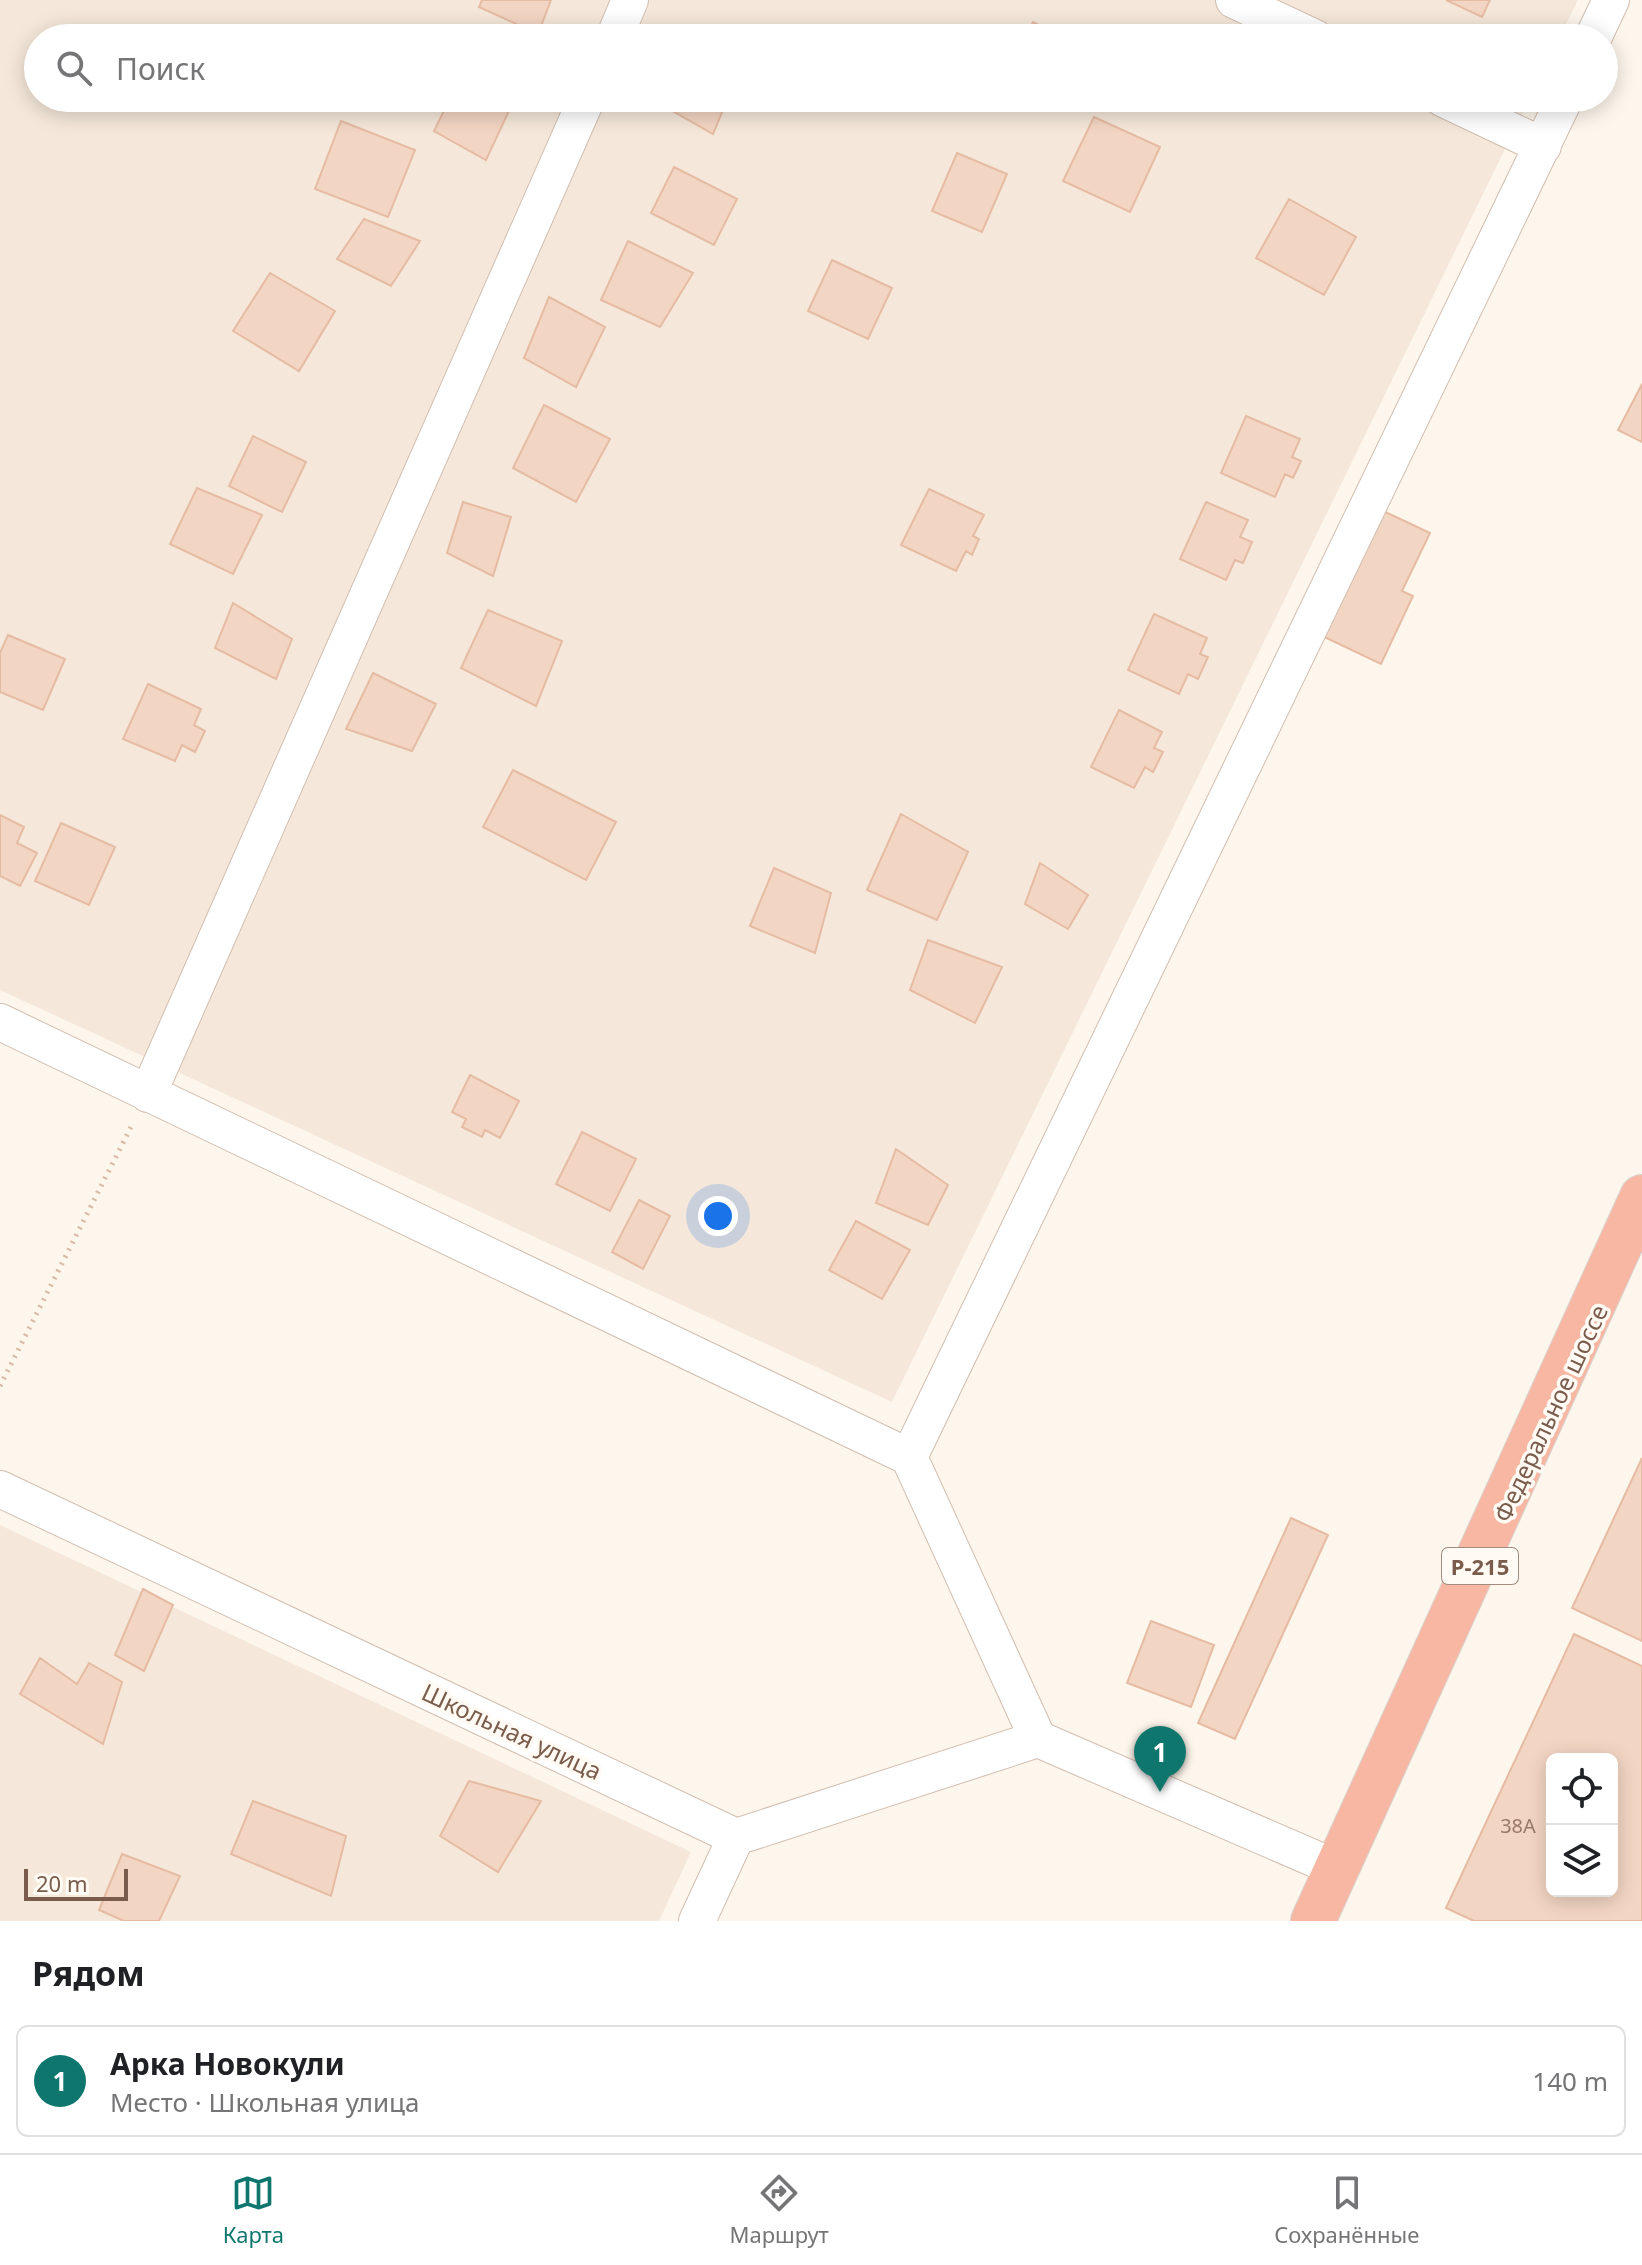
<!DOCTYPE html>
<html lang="ru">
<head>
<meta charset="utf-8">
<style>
	body { margin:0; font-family:"Noto Sans",sans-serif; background:#f6f6f6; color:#202124 }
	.controls { position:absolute; right:24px; bottom:24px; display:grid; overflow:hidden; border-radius:12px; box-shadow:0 4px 20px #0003 }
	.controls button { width:72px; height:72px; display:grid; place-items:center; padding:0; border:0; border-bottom:2px solid #e0e0e0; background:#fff; color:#202124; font:40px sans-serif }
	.scale { position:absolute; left:24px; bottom:20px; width:104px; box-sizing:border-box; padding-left:8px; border:4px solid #7a5c4d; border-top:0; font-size:22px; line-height:28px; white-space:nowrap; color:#7a5c4d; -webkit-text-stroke:6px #fffaf3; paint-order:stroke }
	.you { position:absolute; left:718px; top:1216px; width:28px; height:28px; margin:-20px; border:6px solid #fff; border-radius:50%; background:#1a73e8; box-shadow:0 0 0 12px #1a73e833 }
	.badge { display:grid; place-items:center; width:52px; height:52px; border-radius:50%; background:#0f766e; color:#fff; font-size:26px; font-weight:700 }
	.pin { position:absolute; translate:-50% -66px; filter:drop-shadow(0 2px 4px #0008) }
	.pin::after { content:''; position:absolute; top:42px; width:28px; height:24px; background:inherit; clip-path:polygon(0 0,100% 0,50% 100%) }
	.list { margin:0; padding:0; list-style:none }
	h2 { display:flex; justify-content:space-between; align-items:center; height:104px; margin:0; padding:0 32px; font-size:34px }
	h2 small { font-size:26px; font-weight:400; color:#757577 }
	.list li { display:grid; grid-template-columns:52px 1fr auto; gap:24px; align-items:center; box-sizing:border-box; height:112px; margin:0 16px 16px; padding:0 16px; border:2px solid #e0e0e0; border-radius:12px }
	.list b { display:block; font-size:30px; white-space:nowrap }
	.list p { margin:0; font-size:26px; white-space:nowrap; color:#757577 }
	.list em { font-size:26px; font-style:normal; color:#757577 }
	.icon { flex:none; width:44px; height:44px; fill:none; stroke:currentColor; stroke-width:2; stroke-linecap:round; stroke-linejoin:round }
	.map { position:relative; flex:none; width:1642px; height:1921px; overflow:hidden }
	.search { position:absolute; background:#fff; box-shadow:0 4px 20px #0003; left:24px; right:24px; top:24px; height:88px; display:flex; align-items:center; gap:20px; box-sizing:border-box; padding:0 28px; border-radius:44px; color:#757577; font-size:30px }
	.sheet { height:232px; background:#fff }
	nav { display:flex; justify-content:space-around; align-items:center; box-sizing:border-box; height:112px; border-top:2px solid #e0e0e0; background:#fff; font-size:22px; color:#757577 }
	nav a { display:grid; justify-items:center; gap:4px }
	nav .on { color:#0f766e }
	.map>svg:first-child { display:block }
	.residential { fill:#f5e8da }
	.building { fill:#f3d5c3; stroke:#e6bba3; stroke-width:2; fill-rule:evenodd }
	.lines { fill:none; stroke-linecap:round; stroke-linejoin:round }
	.minor-casing { stroke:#d1beb0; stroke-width:38 }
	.highway-casing { stroke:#dad1cd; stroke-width:46 }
	.path { stroke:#d9b8a5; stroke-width:5; stroke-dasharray:2 6; stroke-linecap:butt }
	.minor { stroke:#fff; stroke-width:36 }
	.highway { stroke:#f7b7a3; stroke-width:44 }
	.labels { text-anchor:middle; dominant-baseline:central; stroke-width:7; stroke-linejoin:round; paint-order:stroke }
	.number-label { font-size:20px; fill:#987a6a }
	.shield { fill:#fffaf3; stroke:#a28b7f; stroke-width:2 }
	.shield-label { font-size:22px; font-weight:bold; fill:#7a5c4d }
	.street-label { font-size:24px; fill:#7a5c4d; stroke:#fffaf3 }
</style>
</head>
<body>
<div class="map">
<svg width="1642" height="1921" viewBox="0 0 1642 1921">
	<rect width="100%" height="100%" fill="#fdf6ec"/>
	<path class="residential" d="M0,0H1578L1559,38H38V98H1530L892,1402L0,990Z
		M0,1525L691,1852L659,1921H0Z"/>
	<path class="building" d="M482,0H551L538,34L479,7Z
		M1446,0H1490L1482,17Z
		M1033,22L1062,38H1024Z
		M450,98H515L486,160L434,131Z
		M659,98H728L713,134L657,102Z
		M1094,117L1160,147L1130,212L1063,181Z
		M341,121L415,150L388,217L315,189Z
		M957,153L1007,174L982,232L932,211Z
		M674,167L737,199L714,245L651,213Z
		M1289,199L1356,237L1324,295L1256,258Z
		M364,219L420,241L391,286L337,259Z
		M628,241L693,273L660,327L601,300Z
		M832,260L892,288L868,339L808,311Z
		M270,273L335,311L299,371L233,331Z
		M549,297L605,327L576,387L524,358Z
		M1642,384V442L1618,430Z
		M544,405L610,439L576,502L513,468Z
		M1246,416L1300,439L1292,457L1301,461L1293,478L1285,474L1275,497L1221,473Z
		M253,436L306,462L282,512L229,486Z
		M197,488L262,515L233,574L170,544Z
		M929,489L984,515L973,536L979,539L972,555L966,551L956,571L901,545Z
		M463,502L511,517L493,576L447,553Z
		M1206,502L1248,520L1240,537L1252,542L1243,563L1235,560L1226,580L1180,559Z
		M1377,508L1430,533L1402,591L1413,596L1381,664L1318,634Z
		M233,603L292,639L276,679L215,648Z
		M488,610L562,641L536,706L461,668Z
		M1154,614L1207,638L1200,654L1208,657L1198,679L1188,674L1179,694L1128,670Z
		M8,635L65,659L43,710L0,692V653Z
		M373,673L436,704L412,751L346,729Z
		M148,684L201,709L194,725L205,731L195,752L182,745L175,761L123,739Z
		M1119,710L1162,732L1154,748L1163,752L1153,772L1145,767L1134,788L1091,767Z
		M513,770L616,822L586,880L483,827Z
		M901,814L968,852L937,920L867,890Z
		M0,815L24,827L17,843L37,853L20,886L0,876Z
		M61,823L115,847L89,905L35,881Z
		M1040,863L1088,895L1068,929L1025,904Z
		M774,868L831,893L815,953L750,926Z
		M928,940L1002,967L975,1023L910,990Z
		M470,1075L519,1101L500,1138L485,1130L482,1137L462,1127L466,1119L452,1112Z
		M582,1132L636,1159L610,1211L556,1184Z
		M896,1149L948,1185L928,1225L876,1203Z
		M639,1200L670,1216L643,1269L612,1252Z
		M856,1221L910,1250L882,1299L829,1270Z
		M1642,1458V1641L1572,1608Z
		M1291,1518L1328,1535L1235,1739L1198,1723Z
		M143,1589L173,1605L144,1671L115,1655Z
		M1151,1621L1214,1645L1191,1707L1127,1683Z
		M1574,1634L1642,1666V1921H1474L1446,1908ZM1552,1759H1612V1891H1552Z
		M40,1658L77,1684L89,1663L122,1682L103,1744L20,1694Z
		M469,1781L541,1801L498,1872L440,1836Z
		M253,1801L346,1836L331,1896L231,1854Z
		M122,1854L180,1876L159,1921H124L99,1910Z"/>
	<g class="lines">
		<g class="minor-casing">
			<path id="minor" d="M1234,0L1315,38
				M614,38L630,0
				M1593,38L1611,0
				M1442,98L1543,146
				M0,1022L909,1457L1038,1739L1336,1868
				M148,1094L587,98
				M909,1457L1565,98
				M0,1489L736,1837L1038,1739
				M697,1921L736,1837"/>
		</g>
		<g class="highway-casing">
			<path id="highway" d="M1313,1921L1642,1197"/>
		</g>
		<path class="path" d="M0,1386L133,1123"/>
		<use href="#minor" class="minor"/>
		<use href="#highway" class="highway"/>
	</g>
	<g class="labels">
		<g class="number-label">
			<text x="1518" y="1825">38А</text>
		</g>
		<rect class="shield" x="1442" y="1548" width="76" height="36" rx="6"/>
		<g class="shield-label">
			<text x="1480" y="1566">P-215</text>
		</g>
		<g class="street-label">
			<text transform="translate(1550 1413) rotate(-65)">Федеральное шоссе</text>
			<text transform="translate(512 1731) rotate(25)">Школьная улица</text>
		</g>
	</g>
</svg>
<div class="controls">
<button><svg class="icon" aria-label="locate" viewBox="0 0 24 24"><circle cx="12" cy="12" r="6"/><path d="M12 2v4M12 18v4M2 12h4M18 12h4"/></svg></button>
<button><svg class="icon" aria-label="layers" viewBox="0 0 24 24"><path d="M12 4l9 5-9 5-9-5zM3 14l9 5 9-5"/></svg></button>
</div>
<div class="scale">20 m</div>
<div class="you"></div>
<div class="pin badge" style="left:1160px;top:1792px">1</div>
<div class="search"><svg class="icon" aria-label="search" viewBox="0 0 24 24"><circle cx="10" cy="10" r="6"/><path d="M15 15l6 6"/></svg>Поиск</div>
</div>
<section class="sheet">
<h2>Рядом<small></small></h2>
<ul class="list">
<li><span class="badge">1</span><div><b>Арка Новокули</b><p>Место · Школьная улица</p></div><em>140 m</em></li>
</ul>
</section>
<nav>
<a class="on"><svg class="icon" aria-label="map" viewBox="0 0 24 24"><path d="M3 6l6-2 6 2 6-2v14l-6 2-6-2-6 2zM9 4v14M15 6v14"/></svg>Карта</a>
<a><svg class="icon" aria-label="directions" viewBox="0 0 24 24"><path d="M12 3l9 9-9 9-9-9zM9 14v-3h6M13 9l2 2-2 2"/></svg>Маршрут</a>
<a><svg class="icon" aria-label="saved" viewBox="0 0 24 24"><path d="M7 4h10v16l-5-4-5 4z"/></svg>Сохранённые</a>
</nav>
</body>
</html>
